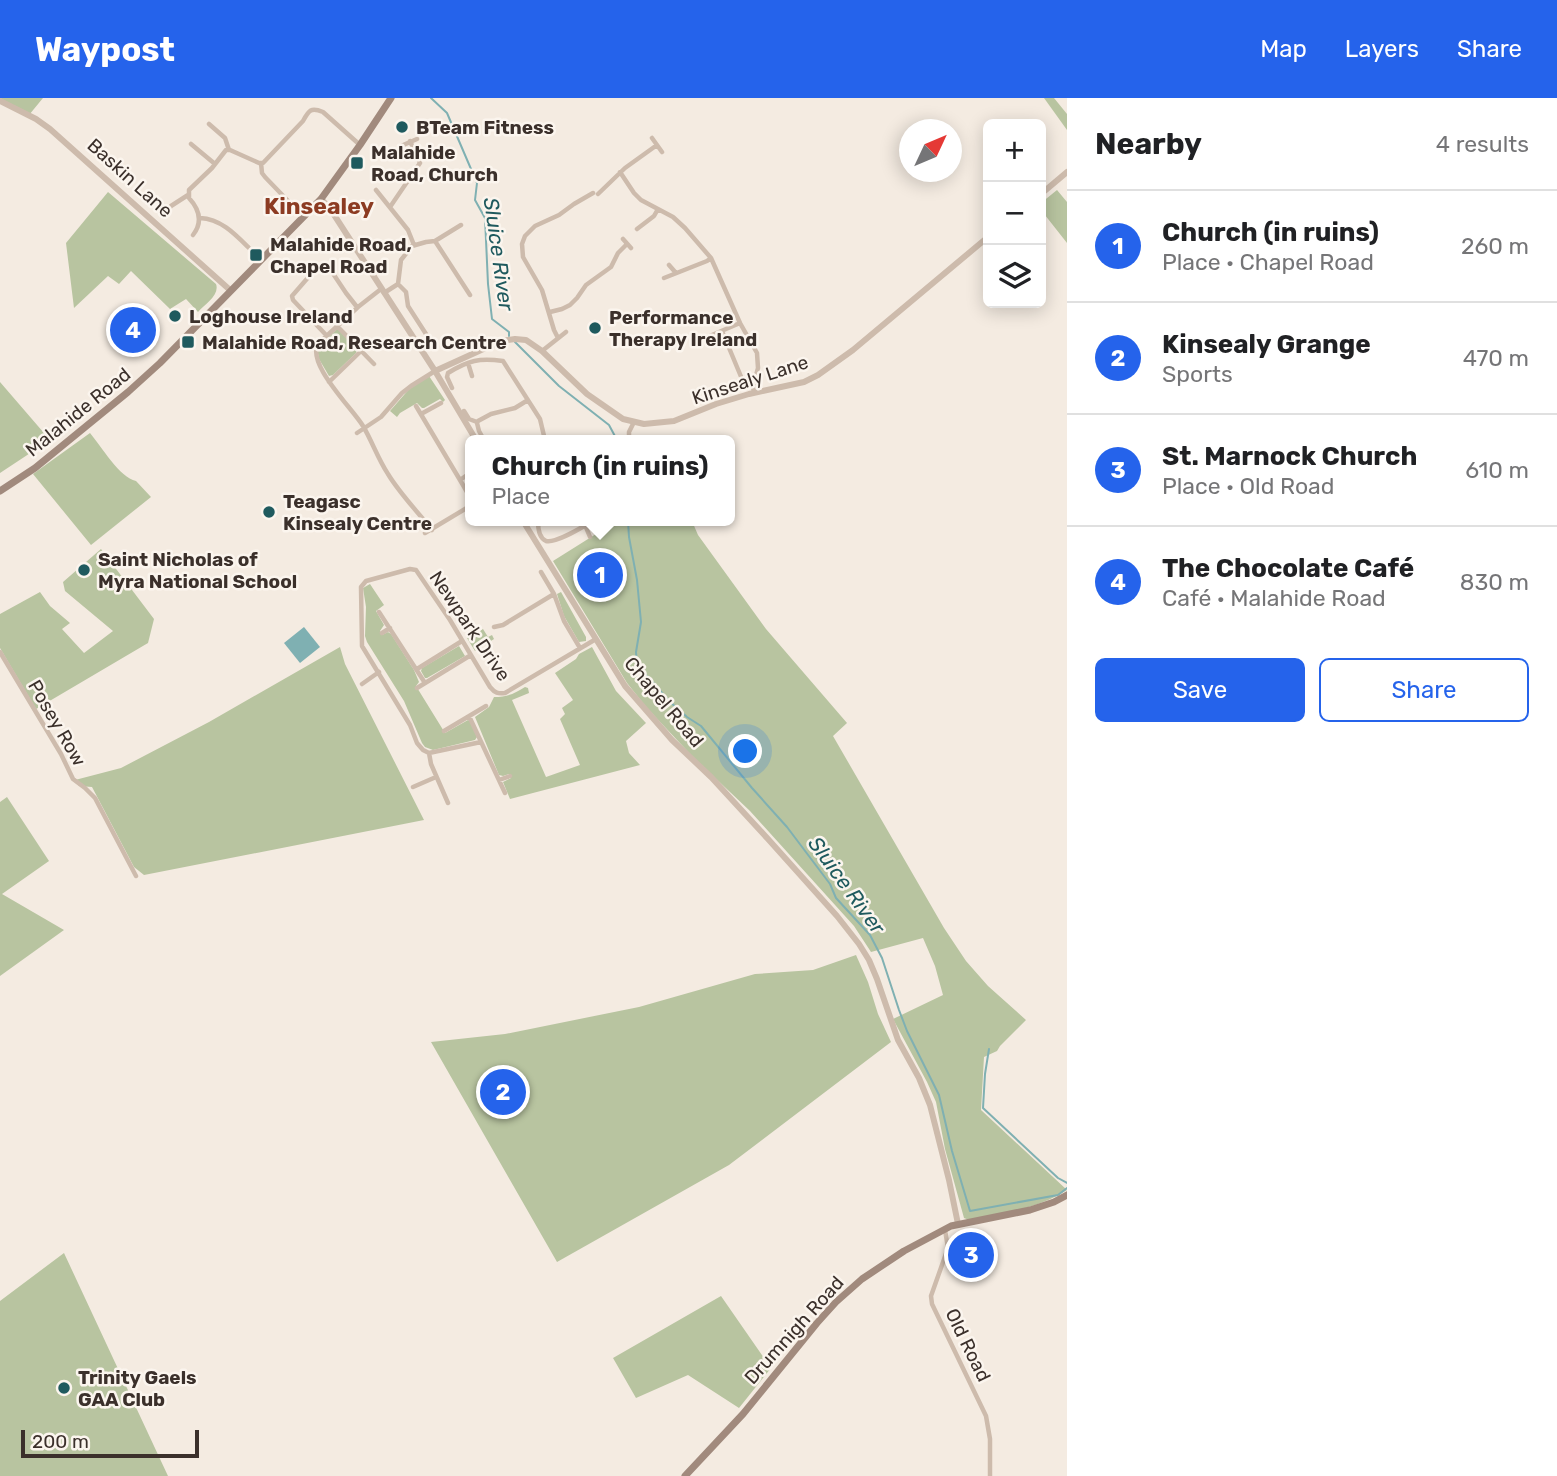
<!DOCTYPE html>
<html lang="en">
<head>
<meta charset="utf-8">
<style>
	body { margin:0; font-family:Rubik,sans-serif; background:#f6f6f6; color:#202124 }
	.controls { position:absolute; right:21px; top:21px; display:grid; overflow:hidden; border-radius:10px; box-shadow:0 4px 18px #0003 }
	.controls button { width:63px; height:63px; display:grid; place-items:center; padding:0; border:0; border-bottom:2px solid #e0e0e0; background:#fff; color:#202124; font:35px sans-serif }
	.compass { position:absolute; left:899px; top:21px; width:63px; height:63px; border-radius:50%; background:#fff; box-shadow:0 4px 18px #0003; rotate:46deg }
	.scale { position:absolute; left:21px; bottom:18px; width:178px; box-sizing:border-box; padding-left:7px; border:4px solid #3b302b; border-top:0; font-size:19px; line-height:24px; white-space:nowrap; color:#3b302b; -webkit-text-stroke:5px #fbf5ee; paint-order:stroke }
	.you { position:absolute; left:746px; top:654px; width:24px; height:24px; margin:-18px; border:5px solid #fff; border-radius:50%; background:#1a73e8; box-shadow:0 0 0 10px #1a73e833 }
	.badge { display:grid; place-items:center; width:46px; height:46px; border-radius:50%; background:#2563eb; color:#fff; font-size:23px; font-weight:700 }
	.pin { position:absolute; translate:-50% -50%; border:4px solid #fff; box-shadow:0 2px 7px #0006 }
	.popup { position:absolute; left:465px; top:337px; width:270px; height:91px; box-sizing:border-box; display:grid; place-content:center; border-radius:10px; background:#fff; filter:drop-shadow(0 2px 5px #0005); font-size:23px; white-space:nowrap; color:#757577 }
	.popup b { font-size:26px; color:#202124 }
	.popup::after { content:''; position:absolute; left:50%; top:100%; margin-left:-14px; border:14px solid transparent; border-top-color:#fff }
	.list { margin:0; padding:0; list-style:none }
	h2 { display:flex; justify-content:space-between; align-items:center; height:91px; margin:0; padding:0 28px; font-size:30px }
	h2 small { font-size:23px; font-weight:400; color:#757577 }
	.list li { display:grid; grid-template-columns:46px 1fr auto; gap:21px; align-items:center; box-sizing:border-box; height:112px; padding:0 28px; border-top:2px solid #e0e0e0 }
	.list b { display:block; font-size:26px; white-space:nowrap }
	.list p { margin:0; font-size:23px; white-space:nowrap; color:#757577 }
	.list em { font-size:23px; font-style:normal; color:#757577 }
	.actions { display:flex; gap:14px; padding:21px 28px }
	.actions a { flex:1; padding:16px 0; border:2px solid #2563eb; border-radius:10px; text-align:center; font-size:24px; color:#2563eb }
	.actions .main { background:#2563eb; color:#fff }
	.icon { flex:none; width:38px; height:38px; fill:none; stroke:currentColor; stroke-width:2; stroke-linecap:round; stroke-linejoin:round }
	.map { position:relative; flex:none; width:1067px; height:1378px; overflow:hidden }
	header { display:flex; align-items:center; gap:42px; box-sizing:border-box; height:98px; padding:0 35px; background:#2563eb; color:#fff }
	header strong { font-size:33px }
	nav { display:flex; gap:38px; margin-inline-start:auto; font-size:24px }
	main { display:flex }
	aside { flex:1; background:#fff }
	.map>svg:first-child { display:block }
	.green { fill:#b8c4a0 }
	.water { fill:#7fb0b2 }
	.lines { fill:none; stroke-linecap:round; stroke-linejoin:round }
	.stream { stroke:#7fb0b2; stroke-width:2 }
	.minor { stroke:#cdbbac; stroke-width:4.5 }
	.tertiary { stroke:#cdbbac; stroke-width:6 }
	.secondary { stroke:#a18a7d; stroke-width:7 }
	.poi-dot { fill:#1f5a5e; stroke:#fbf5ee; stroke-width:2.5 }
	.labels { text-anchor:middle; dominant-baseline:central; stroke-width:5; stroke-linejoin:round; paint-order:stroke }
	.poi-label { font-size:19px; font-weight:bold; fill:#3b302b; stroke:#fbf5ee; text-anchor:start }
	.street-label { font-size:19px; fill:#3b302b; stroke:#fbf5ee }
	.water-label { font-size:21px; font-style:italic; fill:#1f5a5e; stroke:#fbf5ee }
	.quarter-label { font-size:23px; font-weight:bold; fill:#8c3b22; stroke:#fbf5ee }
</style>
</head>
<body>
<header>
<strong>Waypost</strong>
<nav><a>Map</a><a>Layers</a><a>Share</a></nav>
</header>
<main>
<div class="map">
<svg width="1067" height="1378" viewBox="0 0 1067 1378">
	<rect width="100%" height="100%" fill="#f4ebe1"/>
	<path class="green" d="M0,0H43L29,17Z
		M1044,0H1054L1067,16V32Z
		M1057,92L1067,104V145L1041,112V105Z
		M108,94L216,186C220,197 205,206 198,214L186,201L170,211L131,173L119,186L108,178L74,210L66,145Z
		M338,231L357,251L356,255L333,277L329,278L319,261L317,250L336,232Z
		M429,278L445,302L443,304L440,301L424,310H422L417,305L400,315L397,319L390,313L410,290Z
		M0,284L50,342L0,375Z
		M90,335C101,348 120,380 136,383L151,399L91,447L33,376Z
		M598,423H600L603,432L602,423H692L698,437L766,531L847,625L833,638L944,830L966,863L988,888L1026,922L1000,948L997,953L984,959L981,1012L1067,1092C1038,1111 1002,1115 969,1122L964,1120L945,1051L936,1004L927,984L893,921L943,897L935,868L923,840L871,854L854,828L750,713L692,658L647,610L627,585L553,463L596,436L592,427Z
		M101,451L154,521L148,545L36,611L0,550V516L40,494L50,508L70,525L62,531L84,555L113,533L65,493L63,484Z
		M370,486L384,507L376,513L384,527L380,533L382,537L388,534L391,536L414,572L419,584L416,588L445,635L468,622L470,623L477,639L475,642L433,652L425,649L422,645L404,603L367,544L365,538L366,509L363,490Z
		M561,494L586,539V543L579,544L564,518L557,496Z
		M483,531L488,539L492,537L494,541L475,553L467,540Z
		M459,548L465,558L427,580H425L421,573L422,570Z
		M340,549L345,566L424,722L144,777L134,769L92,689L79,688L75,682L121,670L209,624Z
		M592,549L616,593L646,625L626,643L629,655L640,667L510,701L503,684L511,680L509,676L503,678L499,677L475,619L489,609L494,599C507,599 514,596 525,589L528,590L529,595L512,602L546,679L580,667L560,621L565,616L562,610L573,602L555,575L576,561L579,556Z
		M7,699L49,763L2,796L64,832L0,878V704Z
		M856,857L868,884L878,916L891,944L729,1067L557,1164L431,944L505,936L639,909L755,876L813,872Z
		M968,1141C980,1141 983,1146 989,1157C983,1168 977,1173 964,1171L956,1163L953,1149L961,1148Z
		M64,1155L168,1378H0V1203Z
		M721,1198L771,1270L739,1310L688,1277L636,1300L613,1260Z"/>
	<path class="water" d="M304,529L320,549L300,565L284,545Z"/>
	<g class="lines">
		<path class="stream" d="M431,0L447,15L477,85L475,102L485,120L488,186L492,221L509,234V238
			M515,244L559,288L609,327L617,342
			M729,293L739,289
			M628,423L629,439L637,482L641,524L636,554L637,569L650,581L669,603L687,619L701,628L752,690L787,729L830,786L836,800L870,837L882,860L899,912L907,933L939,997L952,1053L970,1113L1058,1097L1067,1090
			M989,951L985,976L983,1010L1058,1080L1067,1085"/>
		<path class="minor" d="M209,26L225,40L229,52
			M652,40L662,54
			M191,46L215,66
			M401,48L417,41
			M261,65L262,75L265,79L291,106
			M620,74L634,95L641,102L673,119L685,130L711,160L740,225L757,255L758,270L753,288L754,295
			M376,92L408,132L414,147
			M598,96L625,70L657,47
			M390,109L420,65L410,43
			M163,118L171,108L188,97
			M200,120C221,121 235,136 249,150
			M637,131L654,118L658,111
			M193,137C203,124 200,112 189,100V92L212,70L226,52H230L259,65H263L303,23C309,12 311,9 323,14L360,47
			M623,141L631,150
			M435,143L470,197
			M669,167L676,175
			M664,180L707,163L711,160
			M398,186L406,194L408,208L426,236
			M381,191L358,209L319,245C304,264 353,311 363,328C372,343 378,361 388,376C400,396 418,414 432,432
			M384,195L398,186L401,162L412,148L426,144L435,143L461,127
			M550,214L562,211L570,207L577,200L586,187L611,169L618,155L627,146
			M337,228L374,266
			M722,233L742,281
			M327,238L293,202L292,198L312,175L324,168H328L346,195L357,209
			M558,240L554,232L542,192L523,159L522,146L525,138L535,128L559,117L574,106L593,95
			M705,240L740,225
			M542,253L566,234
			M468,265L472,278
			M329,284L361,253
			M452,290L447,279L448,275C469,262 479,260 503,263L540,321L545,342
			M416,308L460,382
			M464,313L469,321L477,324
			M421,316L441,305
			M357,335L381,319L402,295L411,288L435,273
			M484,342L479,333L477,325L478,323L491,316L515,310L528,302
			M629,342V334L634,324
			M470,375L460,382L470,399
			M538,423C538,430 539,440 546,443C556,446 584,428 593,423
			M585,427L590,439
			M425,435L470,408
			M541,474L554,496L564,523L580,550
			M379,514L425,585
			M494,529L503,527L554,496
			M382,535L390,530
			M0,554L61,656L73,681L85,690L95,700L136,778
			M417,571L462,543
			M362,586L379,574
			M417,590L471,557
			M469,618L505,695
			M444,633L486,608
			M429,655L423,652L417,645L410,627L362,548L361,489L366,483L410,471L416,472L450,522L490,589C495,595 498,596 505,595L596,541
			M429,655L431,666L448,705
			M429,655L481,644
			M499,682L510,678
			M413,689L436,679
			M945,1132L948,1150L931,1198L932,1206L986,1318L990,1341V1378"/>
		<path class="tertiary" d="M0,3L36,21L50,31L230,192
			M1041,96L1067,74
			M321,101L329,109L435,273L476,342
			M435,273L501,243L515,241L526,242L542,253L587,296L623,321L644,326L674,323L716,306L749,296L804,284L818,277L853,252L988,139
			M523,423L625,588L672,642L711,679L768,741L837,818L859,846L869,862L877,881L898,942L919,980L930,1007L949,1082L958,1126"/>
		<path class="secondary" d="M0,393L35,370L128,294L160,265L321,101L360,47L391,0
			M685,1378L743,1316L817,1225L836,1204L862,1181L904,1153L951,1128L1030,1112L1054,1104L1067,1097"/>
	</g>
	<g class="poi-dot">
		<circle cx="402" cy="29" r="7"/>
		<rect x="350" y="58" width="14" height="14" rx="3.5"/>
		<rect x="249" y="150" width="14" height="14" rx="3.5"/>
		<circle cx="175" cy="218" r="7"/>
		<circle cx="595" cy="230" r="7"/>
		<rect x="181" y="237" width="14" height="14" rx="3.5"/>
		<circle cx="269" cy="414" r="7"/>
		<circle cx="84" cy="472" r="7"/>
		<circle cx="64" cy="1290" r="7"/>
	</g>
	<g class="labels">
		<g class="poi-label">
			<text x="416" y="29">BTeam Fitness</text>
			<text x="371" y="54">Malahide<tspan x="371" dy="22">Road, Church</tspan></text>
			<text x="270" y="146">Malahide Road,<tspan x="270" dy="22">Chapel Road</tspan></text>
			<text x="189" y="218">Loghouse Ireland</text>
			<text x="609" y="219">Performance<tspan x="609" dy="22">Therapy Ireland</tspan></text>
			<text x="202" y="244">Malahide Road, Research Centre</text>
			<text x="283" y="403">Teagasc<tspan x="283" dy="22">Kinsealy Centre</tspan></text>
			<text x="98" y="461">Saint Nicholas of<tspan x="98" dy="22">Myra National School</tspan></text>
			<text x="78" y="1279">Trinity Gaels<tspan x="78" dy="22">GAA Club</tspan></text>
		</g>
		<g class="street-label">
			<text transform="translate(130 80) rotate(42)">Baskin Lane</text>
			<text transform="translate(750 282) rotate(-18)">Kinsealy Lane</text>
			<text transform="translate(78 314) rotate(-39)">Malahide Road</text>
			<text transform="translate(470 528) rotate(56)">Newpark Drive</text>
			<text transform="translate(664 604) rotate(50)">Chapel Road</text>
			<text transform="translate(57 625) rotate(60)">Posey Row</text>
			<text transform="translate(794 1232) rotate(-48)">Drumnigh Road</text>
			<text transform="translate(968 1247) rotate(64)">Old Road</text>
		</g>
		<g class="water-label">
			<text transform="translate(499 156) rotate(82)">Sluice River</text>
			<text transform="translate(847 787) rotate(54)">Sluice River</text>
		</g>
		<g class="quarter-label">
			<text x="319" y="108">Kinsealey</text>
		</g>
	</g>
</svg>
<div class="controls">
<button>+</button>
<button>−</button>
<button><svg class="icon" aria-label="layers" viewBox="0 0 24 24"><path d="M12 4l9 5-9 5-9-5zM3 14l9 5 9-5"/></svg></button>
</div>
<svg class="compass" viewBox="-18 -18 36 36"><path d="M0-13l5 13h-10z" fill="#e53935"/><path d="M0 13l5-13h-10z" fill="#757577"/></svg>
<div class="scale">200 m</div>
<div class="you"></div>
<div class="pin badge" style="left:600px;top:477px">1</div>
<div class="popup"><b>Church (in ruins)</b>Place</div>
<div class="pin badge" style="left:503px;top:994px">2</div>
<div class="pin badge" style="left:971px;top:1157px">3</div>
<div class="pin badge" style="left:133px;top:232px">4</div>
</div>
<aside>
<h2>Nearby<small>4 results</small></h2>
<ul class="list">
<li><span class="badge">1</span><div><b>Church (in ruins)</b><p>Place · Chapel Road</p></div><em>260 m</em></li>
<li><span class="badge">2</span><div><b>Kinsealy Grange</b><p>Sports</p></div><em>470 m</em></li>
<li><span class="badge">3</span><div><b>St. Marnock Church</b><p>Place · Old Road</p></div><em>610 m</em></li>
<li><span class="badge">4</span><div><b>The Chocolate Café</b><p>Café · Malahide Road</p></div><em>830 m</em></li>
</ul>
<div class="actions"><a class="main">Save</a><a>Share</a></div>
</aside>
</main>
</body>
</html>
